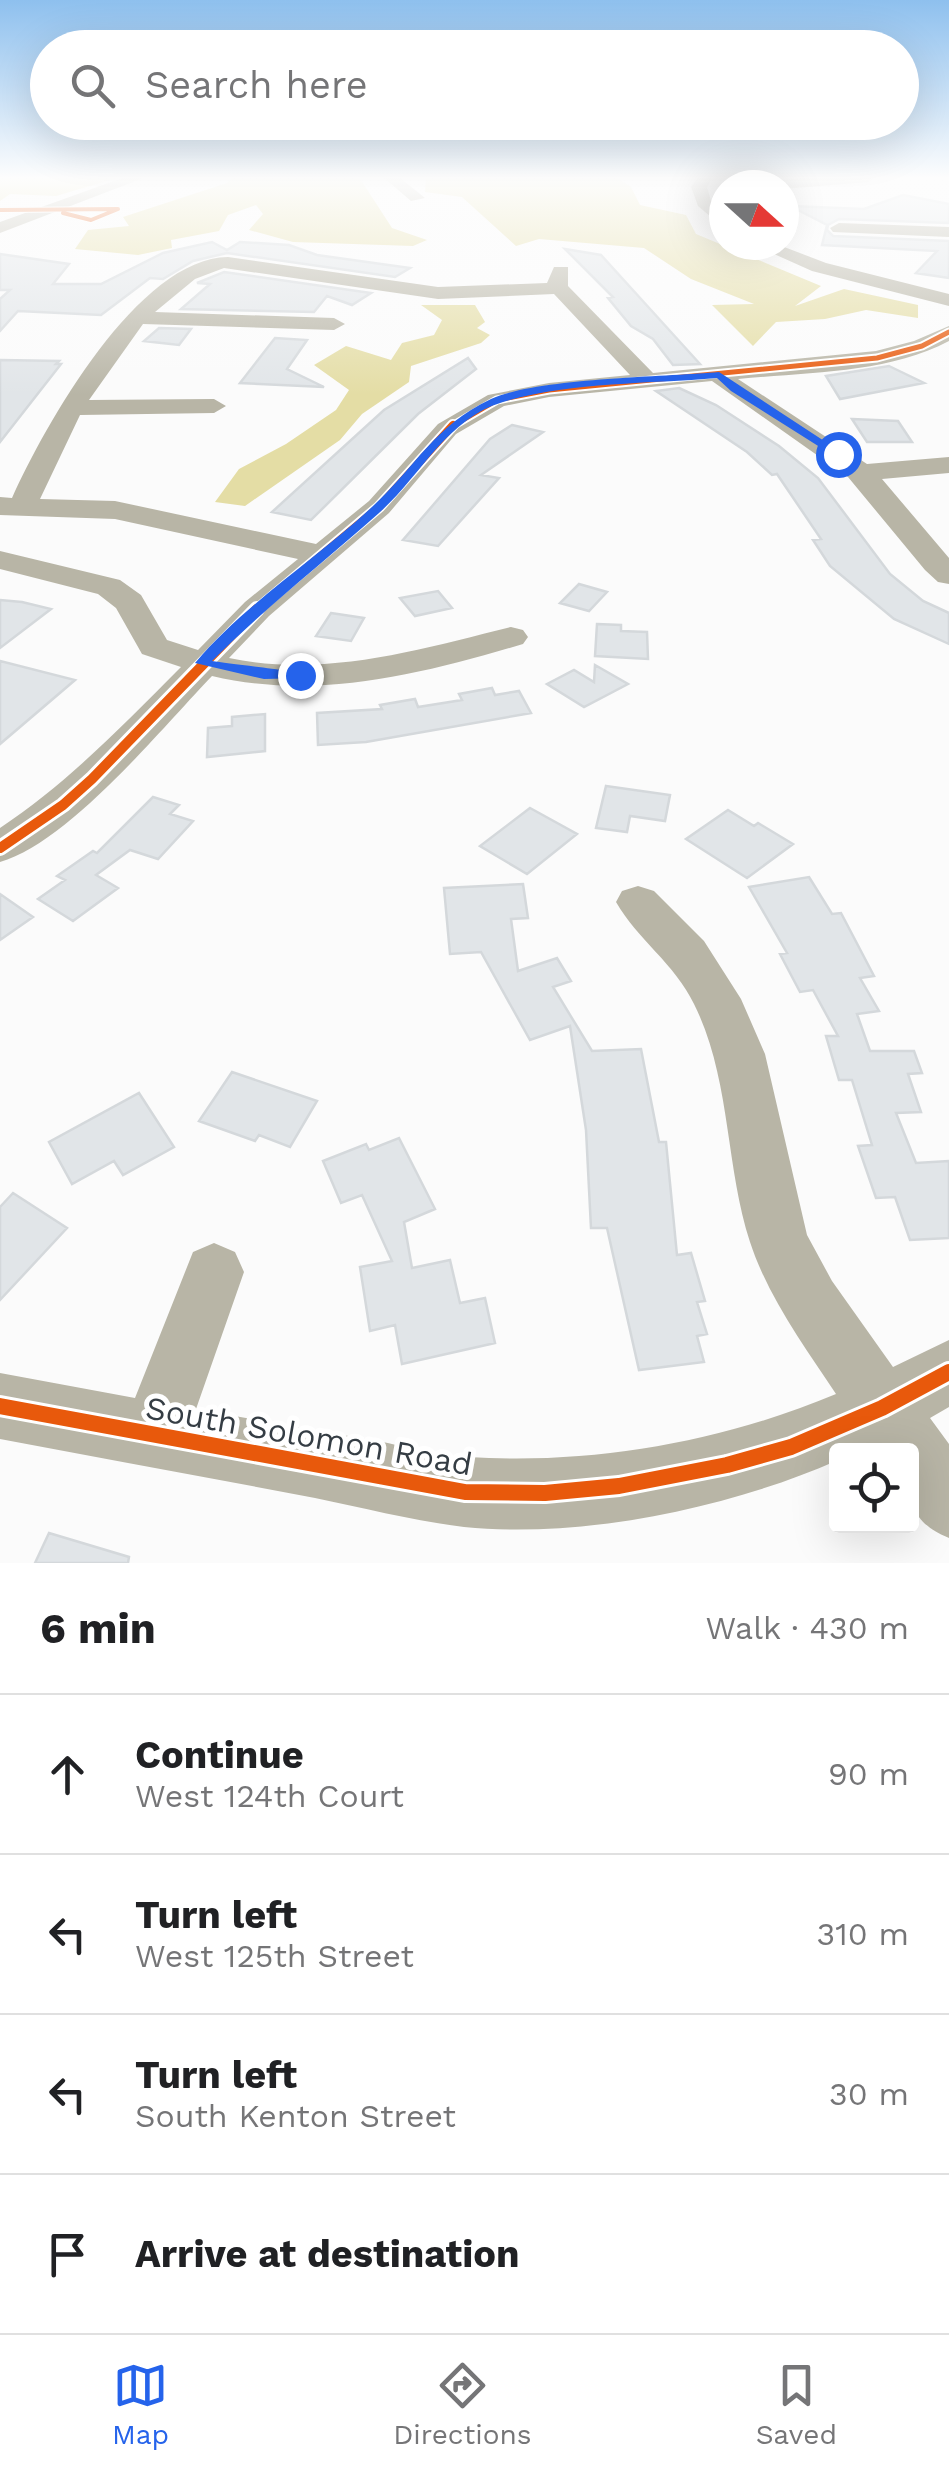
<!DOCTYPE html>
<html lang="en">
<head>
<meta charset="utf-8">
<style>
	body { margin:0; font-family:"Work Sans",sans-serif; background:#f2f2f2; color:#202124 }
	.controls { position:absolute; right:30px; bottom:30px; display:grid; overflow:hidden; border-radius:10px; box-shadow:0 10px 40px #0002 }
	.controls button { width:90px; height:90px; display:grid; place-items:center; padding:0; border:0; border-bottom:2px solid #e0e0e0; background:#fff; color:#202124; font:50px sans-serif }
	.compass { position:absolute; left:709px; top:170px; width:90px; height:90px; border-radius:50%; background:#fff; box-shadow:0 10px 40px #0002; rotate:111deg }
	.stop { position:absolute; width:30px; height:30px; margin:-22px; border:8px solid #2563eb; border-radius:50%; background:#fff }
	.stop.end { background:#2563eb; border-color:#fff; box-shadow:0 2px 10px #0008 }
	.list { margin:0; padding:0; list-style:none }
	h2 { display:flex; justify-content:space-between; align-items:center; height:130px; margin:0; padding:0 40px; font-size:42px }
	h2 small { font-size:32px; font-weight:400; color:#757577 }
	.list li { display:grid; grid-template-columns:65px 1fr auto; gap:30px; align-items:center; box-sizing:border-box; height:160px; padding:0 40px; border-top:2px solid #e0e0e0 }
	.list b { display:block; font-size:38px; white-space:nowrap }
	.list p { margin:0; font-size:32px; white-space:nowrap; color:#757577 }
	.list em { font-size:32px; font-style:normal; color:#757577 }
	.icon { flex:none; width:55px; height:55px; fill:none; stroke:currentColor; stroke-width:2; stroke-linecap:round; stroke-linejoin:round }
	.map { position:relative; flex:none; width:949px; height:1563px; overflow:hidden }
	.search { position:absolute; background:#fff; box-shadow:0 10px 40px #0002; left:30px; right:30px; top:30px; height:110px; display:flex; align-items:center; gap:25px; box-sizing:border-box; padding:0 35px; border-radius:55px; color:#757577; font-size:38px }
	.sheet { height:770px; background:#fff }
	nav { display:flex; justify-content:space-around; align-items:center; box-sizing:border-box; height:140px; border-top:2px solid #e0e0e0; background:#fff; font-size:28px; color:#757577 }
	nav a { display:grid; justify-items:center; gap:5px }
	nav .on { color:#2563eb }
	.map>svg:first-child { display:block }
	.forest { fill:#e4dda5 }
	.building { fill:#e1e5e8; stroke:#d4d8db; stroke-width:2.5 }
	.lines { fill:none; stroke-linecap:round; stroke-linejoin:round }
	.minor { fill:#b8b5a6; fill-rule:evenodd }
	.cycleway-far4-casing { stroke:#fff; stroke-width:6 }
	.cycleway-far3-casing { stroke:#fff; stroke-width:9 }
	.cycleway-far2-casing { stroke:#fff; stroke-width:12 }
	.cycleway-far1-casing { stroke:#fff; stroke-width:16 }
	.cycleway-casing { stroke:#fff; stroke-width:22 }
	.cycleway-far4 { stroke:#e8590c; stroke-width:4 }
	.cycleway-far3 { stroke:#e8590c; stroke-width:5 }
	.cycleway-far2 { stroke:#e8590c; stroke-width:8 }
	.cycleway-far1 { stroke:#e8590c; stroke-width:10 }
	.cycleway { stroke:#e8590c; stroke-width:16 }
	.route { fill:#2563eb }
	.labels { text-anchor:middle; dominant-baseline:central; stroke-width:10; stroke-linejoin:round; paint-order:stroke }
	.near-street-label { font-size:32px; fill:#353d44; stroke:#fff }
</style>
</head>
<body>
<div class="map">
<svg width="949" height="1563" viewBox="0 0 949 1563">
	<rect width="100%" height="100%" fill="#fbfbfb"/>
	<path class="forest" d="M0,177H120L56,196L10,194L0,201Z
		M233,177H359L392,228L427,240L413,246L293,242L249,230L263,214L256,205L228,215L219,231L171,240L172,248L138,255L75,249L88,230L129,226L123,217L227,183Z
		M426,177H616L631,187L640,205L686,215L696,234L821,286L795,306L844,289L918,305V318L866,310L825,319L776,322L753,346L712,305L754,304L691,279L644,248L539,239L516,246L462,197L425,192Z
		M421,305H475L485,322L477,328L490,335L481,343L411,366L409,382L362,414L340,440L245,506L215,502L239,469L286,444L336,410L349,390L314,365L346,346L391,360L402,343L434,335L442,320Z"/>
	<path class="building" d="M903,195L949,204V223L839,219L828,225L827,230L833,236L949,241V278L916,273L937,251L822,245L827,225L790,206L864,209Z
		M212,242L227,250L240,242L289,245L317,255L410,268L395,277L227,253L193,261L163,279L150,278L101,315L18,311L0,331V299L10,290H0V254L69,264L53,284H101L163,253Z
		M565,249L601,255L700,364L673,365L653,339L631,326L608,298L613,297Z
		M224,272L371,293L352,305L327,296L314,312L181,309L210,284L197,283Z
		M159,328L191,329L179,345L144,341Z
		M275,338L307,340L287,369L324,387L240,383Z
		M468,358L476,369L418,414L311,520L272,512L384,410Z
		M0,360L59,361L56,364H61L0,442Z
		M889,366L924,383L840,399L826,376Z
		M679,388L716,405L779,446L818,478L890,574L923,601L949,613V644L894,619L830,566L813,540L821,539L777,474L772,475L747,452L656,391Z
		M852,419L898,421L912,442H867Z
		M512,425L543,432L481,475L499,478L438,546L403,540L490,439Z
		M579,584L607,592L589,611L560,603Z
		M438,591L452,608L415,616L400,598Z
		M0,600L22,602L51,609L0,648Z
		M331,613L364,618L351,641L316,636Z
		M597,624L621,625V631L647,632L648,659L595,656Z
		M0,661L75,680L0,744Z
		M595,665L628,684L584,707L547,684L574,670L594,682Z
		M492,688L495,695L519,691L531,713L366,742L318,745L317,713L382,709L380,705L415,699L418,707L462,700L459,694Z
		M265,714V751L207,757L208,728L232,726V717Z
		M606,786L670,795L665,821L630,816L627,832L596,828Z
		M153,797L179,805L170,814L193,821L158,859L130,850L96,875L118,888L73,921L38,899L65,880L57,876L93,851L97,853Z
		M530,808L577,834L527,874L480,846Z
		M728,810L754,826L758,823L793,844L747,878L686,839Z
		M809,877L832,914L841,913L874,976L860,978L879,1011L857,1014L870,1051H914L922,1073L908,1074L921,1112L896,1113L916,1163L949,1161V1238L910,1240L895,1197L876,1198L858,1146L872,1145L852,1080H839L826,1036H838L813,990L800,992L780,954L787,953L749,887Z
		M523,884L528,918L511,919L518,971L557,958L571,981L553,987L592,1051L641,1049L659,1142H666L677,1255L691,1253L705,1301L697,1302L707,1334L697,1336L704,1362L639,1370L607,1228H591L586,1130L570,1026L530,1040L481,952L450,954L444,888Z
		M0,894L33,917L0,940Z
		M232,1072L317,1101L290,1147L259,1135L255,1141L199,1121Z
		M139,1093L174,1147L123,1175L114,1161L72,1184L49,1142Z
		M399,1138L435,1209L404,1222L412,1268L450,1260L460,1303L485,1298L495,1343L402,1364L395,1325L370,1331L360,1267L392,1261L362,1195L341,1203L323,1161L366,1144L369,1150Z
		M13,1193L67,1228L0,1300V1207Z
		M49,1533L129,1557L128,1563H35Z"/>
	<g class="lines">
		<path class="minor" d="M125,177H146L0,233V222Z
			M383,177H399L425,198L411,201Z
			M698,177H713L707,187L711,201L724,214V228L698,206L691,187Z
			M822,177H876L868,182L784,189V185H771L779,180Z
			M839,223L949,227V237L833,232L830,228Z
			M754,245H779L826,263L949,294V306L812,271Z
			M228,257L438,287L547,283L554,267H568V286L653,373L876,351L914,341L949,326V341C886,374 807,372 738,379L867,464L949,457V473L882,479L949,558V584L938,582L925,570L848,477L712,381L549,397L504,406L456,434L389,513L269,616L229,658C325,678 418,650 511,627L523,630L528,637L523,644C422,674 317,701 212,676C162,728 68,843 0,862V828C69,782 123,725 181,667L142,654L116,608L98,594L0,569V551L120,580L141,595L167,640L198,650L245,602L298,559L115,519L0,515V497L12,498C45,425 138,258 228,257ZM224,268L438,299L554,294L630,375L549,383L488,395L438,424L369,501L316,544L115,501L40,499L80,415L214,413L226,406L214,399L89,400L143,324L334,330L345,324L334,318L155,312L195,279Z
			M638,886L654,891L704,941L741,999L765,1054L807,1235L832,1281L893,1367L949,1340V1407L930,1418L949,1444V1538C902,1518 912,1495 912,1450H873L870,1447L836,1450V1461C729,1508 581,1539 464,1527C414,1521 364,1508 315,1498C210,1478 105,1459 0,1439V1373L135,1398L193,1252L214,1243L235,1252L244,1272L196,1409C257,1420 317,1431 378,1441C407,1447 438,1456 468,1457C591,1465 722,1442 836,1394C804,1346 768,1297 750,1242C725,1165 731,1078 694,1004C675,964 637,939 616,902L622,891Z"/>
		<g class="cycleway-far4-casing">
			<path id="cycleway-far4" d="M0,210L118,209L91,220L63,213"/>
		</g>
		<g class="cycleway-far3-casing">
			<path id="cycleway-far3" d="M449,428L497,400L549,390L877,358L922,346L949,332"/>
		</g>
		<g class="cycleway-far2-casing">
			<path id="cycleway-far2" d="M254,612L379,507L453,425"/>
		</g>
		<g class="cycleway-far1-casing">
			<path id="cycleway-far1" d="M0,848L63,805L92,779L257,609"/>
		</g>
		<g class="cycleway-casing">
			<path id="cycleway" d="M0,1406L465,1492L545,1493L619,1486L727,1465L791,1447L882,1408L949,1372"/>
		</g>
		<use href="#cycleway-far4" class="cycleway-far4"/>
		<use href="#cycleway-far3" class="cycleway-far3"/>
		<use href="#cycleway-far2" class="cycleway-far2"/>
		<use href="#cycleway-far1" class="cycleway-far1"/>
		<use href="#cycleway" class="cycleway"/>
	</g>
	<linearGradient id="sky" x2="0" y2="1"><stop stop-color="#8ec0ee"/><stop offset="0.45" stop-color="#fdfdfd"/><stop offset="1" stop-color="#fdfdfd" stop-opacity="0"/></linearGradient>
	<rect width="949" height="395" fill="url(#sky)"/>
	<path class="route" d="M719,372L844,454L834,456L731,391L717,378C648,384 570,382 503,402C446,419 421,476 379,513C323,563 265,608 212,661C229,664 301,671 307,675L305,678L264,679L195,663C246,603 315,560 373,506C416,466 434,426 491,399C538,378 663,377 719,372Z"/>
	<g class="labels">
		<g class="near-street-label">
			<text transform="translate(309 1436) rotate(10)">South Solomon Road</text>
		</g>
	</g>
</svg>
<div class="controls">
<button><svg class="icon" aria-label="locate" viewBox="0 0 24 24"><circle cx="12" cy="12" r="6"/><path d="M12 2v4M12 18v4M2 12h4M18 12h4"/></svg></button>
</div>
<svg class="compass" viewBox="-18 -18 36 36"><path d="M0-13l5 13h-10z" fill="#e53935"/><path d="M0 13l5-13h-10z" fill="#757577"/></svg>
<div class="stop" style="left:838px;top:454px"></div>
<div class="stop end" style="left:300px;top:675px"></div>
<div class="search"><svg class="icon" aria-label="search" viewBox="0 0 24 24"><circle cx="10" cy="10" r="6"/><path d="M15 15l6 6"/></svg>Search here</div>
</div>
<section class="sheet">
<h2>6 min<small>Walk · 430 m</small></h2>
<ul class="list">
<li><svg class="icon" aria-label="ahead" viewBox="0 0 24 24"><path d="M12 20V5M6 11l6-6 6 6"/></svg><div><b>Continue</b><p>West 124th Court</p></div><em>90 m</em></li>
<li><svg class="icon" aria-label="left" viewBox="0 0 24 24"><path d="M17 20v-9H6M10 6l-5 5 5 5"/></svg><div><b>Turn left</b><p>West 125th Street</p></div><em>310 m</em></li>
<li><svg class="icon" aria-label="left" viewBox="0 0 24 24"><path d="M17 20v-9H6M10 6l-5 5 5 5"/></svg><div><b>Turn left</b><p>South Kenton Street</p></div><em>30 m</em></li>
<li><svg class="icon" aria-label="arrive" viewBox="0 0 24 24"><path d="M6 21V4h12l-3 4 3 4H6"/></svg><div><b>Arrive at destination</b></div></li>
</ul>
</section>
<nav>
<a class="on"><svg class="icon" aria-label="map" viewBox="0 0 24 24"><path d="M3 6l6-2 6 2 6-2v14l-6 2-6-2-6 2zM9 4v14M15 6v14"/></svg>Map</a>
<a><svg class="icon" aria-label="directions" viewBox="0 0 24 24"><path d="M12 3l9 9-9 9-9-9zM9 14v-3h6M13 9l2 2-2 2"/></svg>Directions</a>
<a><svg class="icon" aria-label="saved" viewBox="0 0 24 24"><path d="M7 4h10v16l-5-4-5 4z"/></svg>Saved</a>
</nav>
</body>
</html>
